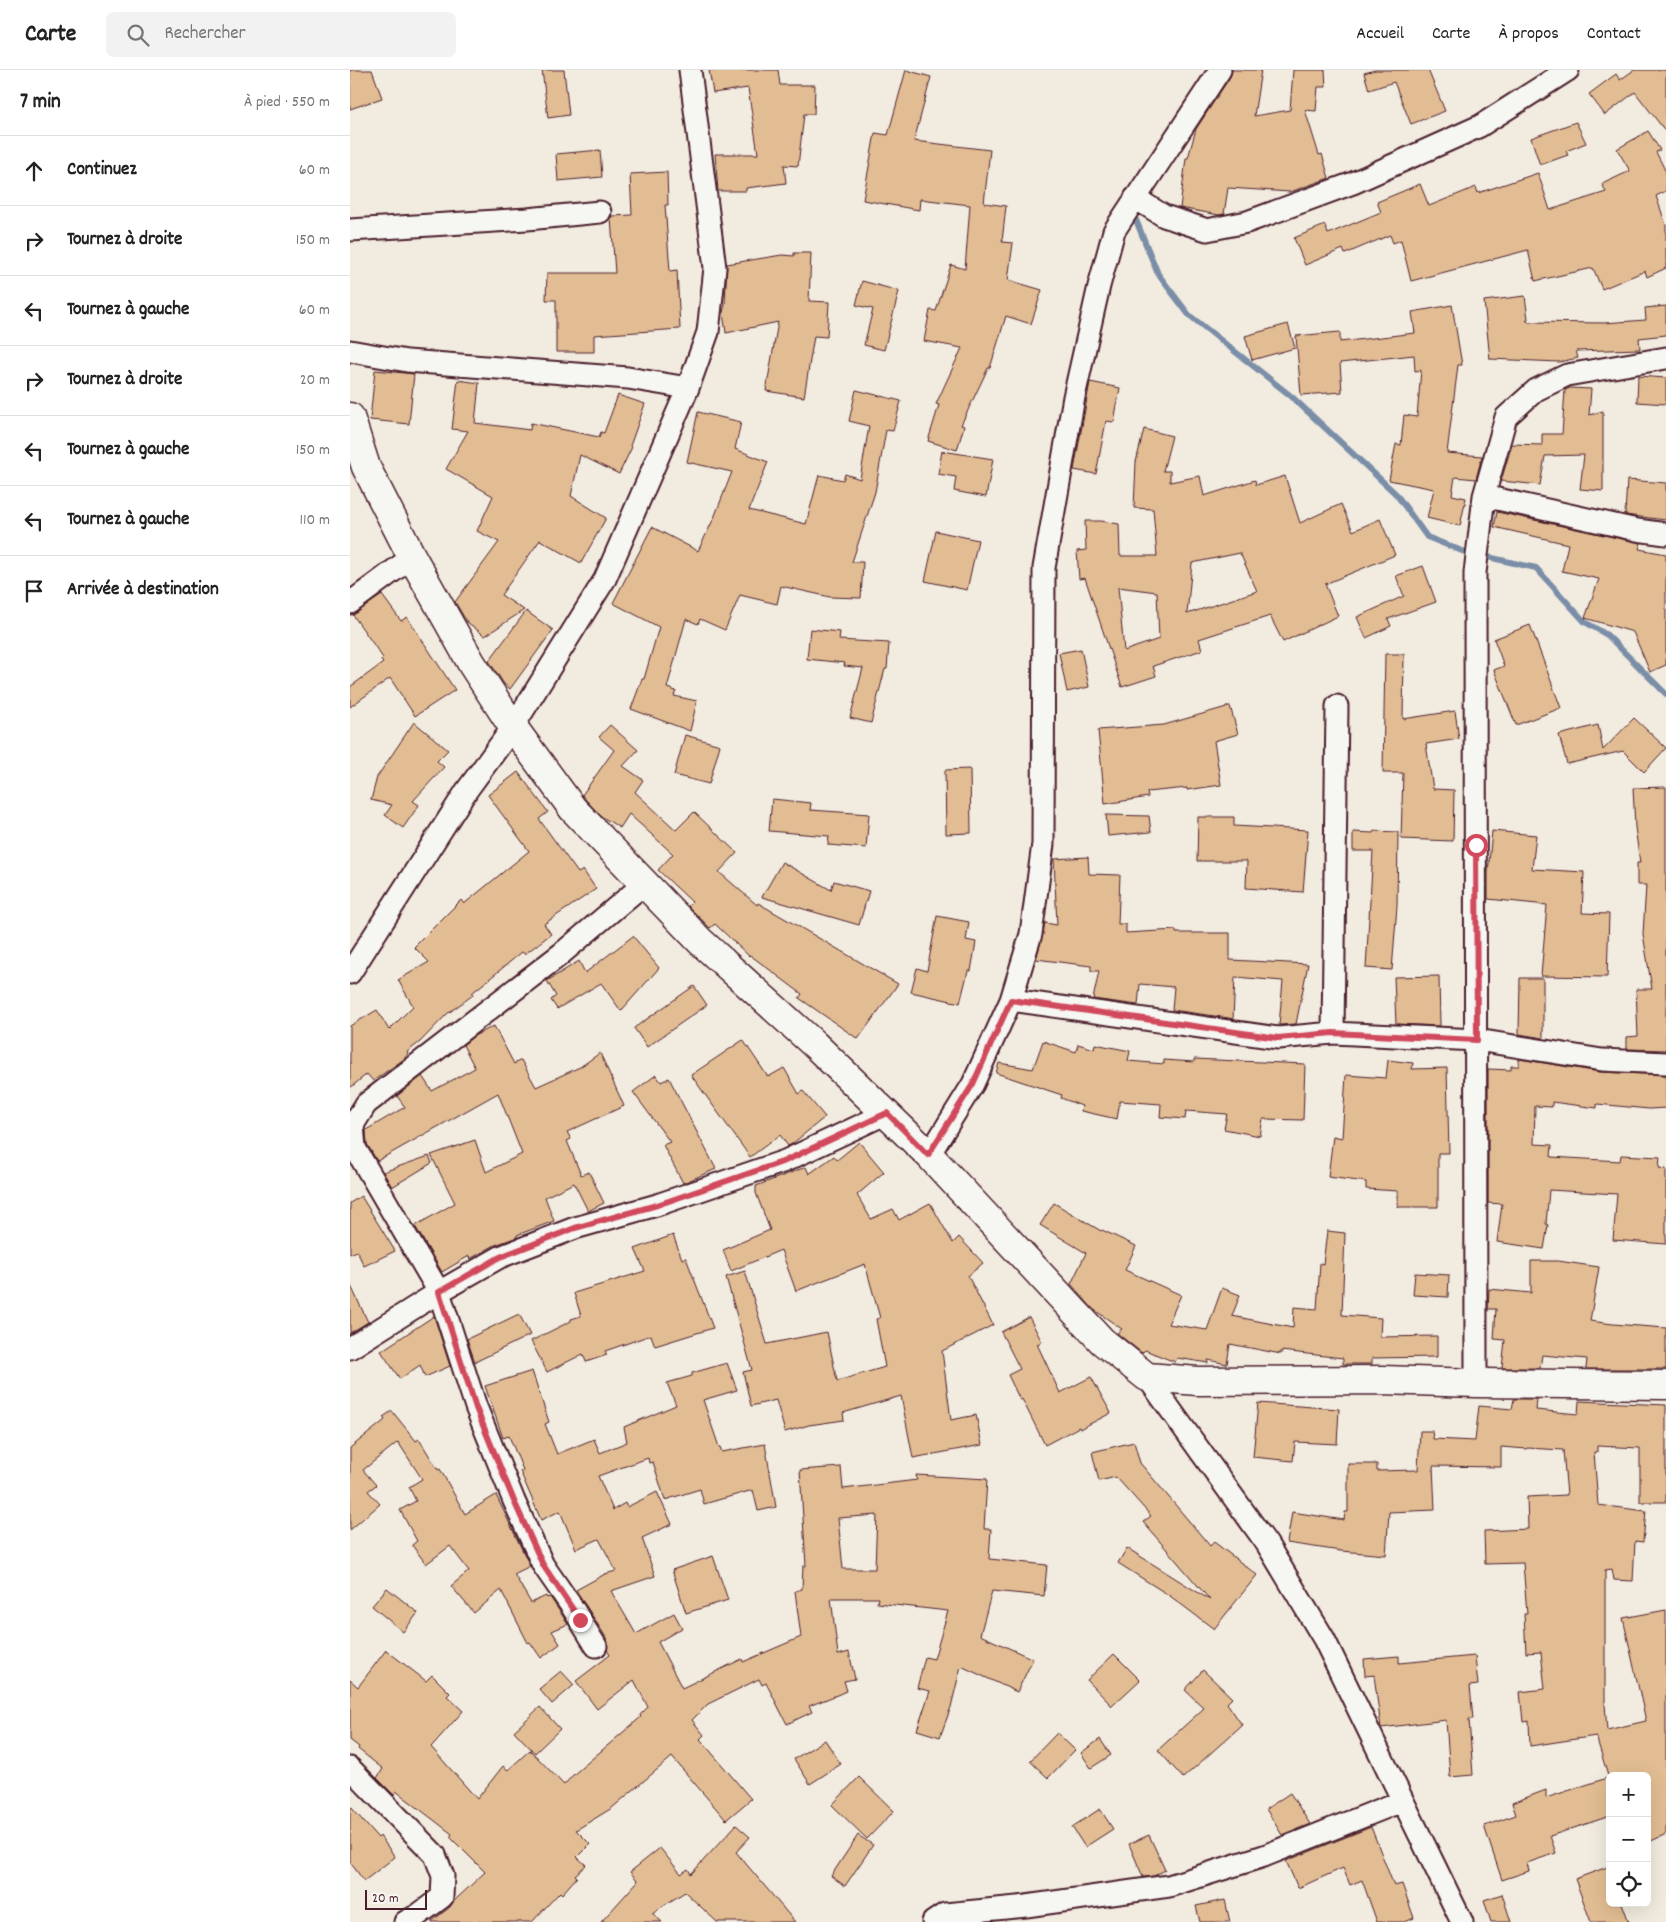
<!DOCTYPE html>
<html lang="fr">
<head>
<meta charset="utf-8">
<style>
	body { margin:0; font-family:Dekko,sans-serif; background:#f2f2f2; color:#222 }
	.controls { position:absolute; right:15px; bottom:15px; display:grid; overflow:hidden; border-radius:8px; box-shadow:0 5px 20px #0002 }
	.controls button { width:45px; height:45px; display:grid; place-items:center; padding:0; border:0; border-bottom:1px solid #e0e0e0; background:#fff; color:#222; font:25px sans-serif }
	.scale { position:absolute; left:15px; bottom:12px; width:62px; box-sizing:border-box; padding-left:5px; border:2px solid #4a1f2b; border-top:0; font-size:14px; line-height:18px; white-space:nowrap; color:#4a1f2b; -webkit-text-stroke:4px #f6f6f2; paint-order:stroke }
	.stop { position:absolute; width:15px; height:15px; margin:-11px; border:4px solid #d1495b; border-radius:50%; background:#fff }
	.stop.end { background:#d1495b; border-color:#fff; box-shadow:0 1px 5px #0008 }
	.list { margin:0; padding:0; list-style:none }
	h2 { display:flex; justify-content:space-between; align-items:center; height:65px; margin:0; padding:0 20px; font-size:21px }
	h2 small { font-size:16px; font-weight:400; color:#767676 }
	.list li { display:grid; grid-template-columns:32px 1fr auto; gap:15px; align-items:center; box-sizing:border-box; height:70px; padding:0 20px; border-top:1px solid #e0e0e0 }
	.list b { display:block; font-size:19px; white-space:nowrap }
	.list em { font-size:16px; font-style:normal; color:#767676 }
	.icon { flex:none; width:28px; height:28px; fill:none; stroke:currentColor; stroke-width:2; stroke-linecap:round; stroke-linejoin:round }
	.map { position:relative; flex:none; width:1316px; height:1852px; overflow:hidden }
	header { display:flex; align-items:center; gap:30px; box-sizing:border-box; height:70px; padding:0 25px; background:#fff; border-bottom:1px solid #e0e0e0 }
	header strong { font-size:24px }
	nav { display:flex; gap:28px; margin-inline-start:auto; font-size:18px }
	.search { width:350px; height:45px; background:#f2f2f2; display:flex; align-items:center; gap:12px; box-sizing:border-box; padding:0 18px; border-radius:8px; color:#767676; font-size:19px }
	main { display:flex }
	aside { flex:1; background:#fff }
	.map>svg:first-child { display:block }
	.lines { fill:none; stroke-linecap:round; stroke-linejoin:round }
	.stream { stroke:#7a8ea8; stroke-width:6 }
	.building { fill:#e2bd93; stroke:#4a1f2b; fill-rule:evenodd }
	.street-casing { stroke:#4a1f2b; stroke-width:25 }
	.secondary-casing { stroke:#4a1f2b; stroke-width:31 }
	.street { stroke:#f6f6f2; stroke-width:21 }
	.secondary { stroke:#f6f6f2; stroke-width:28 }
	.route { stroke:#d1495b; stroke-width:6 }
</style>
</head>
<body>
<header>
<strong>Carte</strong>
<div class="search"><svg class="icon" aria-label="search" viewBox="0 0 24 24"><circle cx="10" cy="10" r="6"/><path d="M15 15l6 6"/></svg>Rechercher</div>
<nav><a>Accueil</a><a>Carte</a><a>À propos</a><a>Contact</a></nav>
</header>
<main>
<aside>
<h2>7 min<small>À pied · 550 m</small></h2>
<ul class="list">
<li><svg class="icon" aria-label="ahead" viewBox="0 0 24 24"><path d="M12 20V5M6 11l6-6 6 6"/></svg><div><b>Continuez</b></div><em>60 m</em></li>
<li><svg class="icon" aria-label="right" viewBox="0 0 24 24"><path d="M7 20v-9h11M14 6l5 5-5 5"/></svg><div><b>Tournez à droite</b></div><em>150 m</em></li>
<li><svg class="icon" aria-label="left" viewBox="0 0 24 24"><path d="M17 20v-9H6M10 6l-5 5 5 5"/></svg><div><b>Tournez à gauche</b></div><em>60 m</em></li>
<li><svg class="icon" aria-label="right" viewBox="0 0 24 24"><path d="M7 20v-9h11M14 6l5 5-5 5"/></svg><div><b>Tournez à droite</b></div><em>20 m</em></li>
<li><svg class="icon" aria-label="left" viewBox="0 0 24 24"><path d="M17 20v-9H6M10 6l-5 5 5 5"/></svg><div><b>Tournez à gauche</b></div><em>150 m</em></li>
<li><svg class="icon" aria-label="left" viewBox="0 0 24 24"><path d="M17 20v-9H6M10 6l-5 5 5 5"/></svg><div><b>Tournez à gauche</b></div><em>110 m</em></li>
<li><svg class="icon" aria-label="arrive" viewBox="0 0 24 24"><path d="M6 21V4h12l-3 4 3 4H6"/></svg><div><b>Arrivée à destination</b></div></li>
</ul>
</aside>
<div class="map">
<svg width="1316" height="1852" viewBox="0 0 1316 1852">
	<rect width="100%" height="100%" fill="#f2ebdf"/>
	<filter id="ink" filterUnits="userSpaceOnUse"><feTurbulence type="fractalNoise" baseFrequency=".02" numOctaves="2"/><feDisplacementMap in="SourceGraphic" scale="10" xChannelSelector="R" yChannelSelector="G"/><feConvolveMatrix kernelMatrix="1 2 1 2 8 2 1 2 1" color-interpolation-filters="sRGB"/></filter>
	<g filter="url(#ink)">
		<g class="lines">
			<path class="stream" d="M786,150L808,204L839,245L941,326L1046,424L1077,467L1112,481L1186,498L1235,552L1257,565L1316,624"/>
		</g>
		<path class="building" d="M0,0H22L32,28L0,39Z
			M192,0H214L219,45L198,48Z
			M359,0H428L430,15H465L464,44H454L448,96L434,95L436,113L396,118V121H368L365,84H408L398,18L363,23Z
			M556,0L581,7L564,71L640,80L634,133L656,136L652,172L663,173L658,210L692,220L681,254L656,246L640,298H638L611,355L614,356L607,380L578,371L589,335L586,334L612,278L574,271L580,240L586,241L601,195L615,199L620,135L570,129L569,140L513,130L525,63L538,65Z
			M882,0H911L904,46L940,40L943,0H975L976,17H968L966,41L955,40L969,85L972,84L979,108L940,122L878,118L874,144L869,145L830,138L836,88H838L846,59L880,7Z
			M1025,0H1078L1095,41L1061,54L1044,12L1019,20L1014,3Z
			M1284,0H1316V62L1285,22L1255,45L1239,24L1266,4L1270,10Z
			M1226,52L1236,73L1216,81L1218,85L1190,95L1181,68Z
			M1298,61L1310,80L1306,82L1316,102V121L1306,126L1316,155V198L1297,207L1295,201L1252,219L1243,198L1185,211L1178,180L1061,211L1051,170L1043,173L1040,165L995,184L993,179L955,195L944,168L975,155L978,164L1031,142L1027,132L1070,114L1079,136L1126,117L1128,123L1188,103L1200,140L1256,122L1252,114L1280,101L1267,79Z
			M250,80L252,107L208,111L206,84Z
			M317,102L318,135H315L320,201L327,200L330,259L244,265V282H206V230H196L197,203H265L261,148L262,146L282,145L280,104Z
			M444,183H461L459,231L479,232L477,267L464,266L454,327L416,321L428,252L376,263L373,243L375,234L377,194L432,185L444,186Z
			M512,211L549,221L534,280L514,275L523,239L506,235Z
			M1175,226L1178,249L1176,250L1178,252L1254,253L1296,250L1295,238L1316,236V265L1289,268L1290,279L1226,281L1228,288L1209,292L1140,289L1134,231Z
			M1102,235L1112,295H1108L1097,383L1132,386L1126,409L1105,407L1102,425L1116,428L1110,456L1077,448L1084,419L1039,410L1046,374L1051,375L1054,345L1067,347L1071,300L1065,301L1064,285L990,293L992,322L951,325L946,266L990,262V272L1065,263L1062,242Z
			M938,254L945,278L902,290L895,266Z
			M25,300L64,304L59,354L20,350Z
			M1288,306L1316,308V334L1287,332Z
			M108,310L129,313L125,353L180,360L181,353L249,367L251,362L254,363L268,325L295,334L280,376L282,377L269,404L230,385L221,426L256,448L231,493L190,470L151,525L174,540L135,566L117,552L105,532L149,472L127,461L143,426L96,399L118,361L102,359Z
			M740,312L770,318L764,352L756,351L746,404L724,400Z
			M1220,318L1241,319L1239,345L1253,341V421L1230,419L1234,385L1195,386L1190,415L1151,411L1162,374L1192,375V364H1212L1215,320Z
			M506,320L551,331L543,361L536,360L525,422L502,492H513L511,528L480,527L431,516L427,534L390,525L375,560L350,549L348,554L336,549L317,618L326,621L324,626L347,631L340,661L281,639L292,609H294L309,557L263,533L302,457L348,481L364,448L382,402L337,392L348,342L391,352L385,379L418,392L399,440L456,454L469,405L493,410L495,404L510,409L519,356L499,351Z
			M794,359L822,366L813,401H820V412L850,406L854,426L905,410L906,415L935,406L950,453L991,434L1003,461L1030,449L1045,485L975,514L988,546L933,572L920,546L849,569L852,580L803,596L806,606L772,617L735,508L729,509L727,481L736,480L735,451H751L769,454L770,486H807L803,439L784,438L786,392ZM890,483L907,521L837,544L842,493ZM768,517L807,522L809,569L774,581Z
			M592,381L643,389L636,427L604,421L606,407L588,404Z
			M1277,410L1316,413V450L1275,445Z
			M1147,442L1291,473L1289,479L1316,484V595L1300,602L1283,562L1235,548L1249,509L1212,501L1218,474L1144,457Z
			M586,461L628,470L617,520L575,511Z
			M1073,496L1086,532L1038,549L1041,556L1016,568L1007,547L1054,526L1046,506Z
			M32,525L51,551L57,547L105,620L65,646L40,608L0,637V617L33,593L31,590L33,588L3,545Z
			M176,541L203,560L160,619L154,614L139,591Z
			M1180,555L1211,638L1166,655L1144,600L1154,596L1144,569Z
			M460,559L490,562L489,570L539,573L537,599H535L521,653L500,648L513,598L494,596L495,593L457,589Z
			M731,579L739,617L717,622L709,583Z
			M1035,584H1054L1053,649L1105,641L1109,669L1076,674L1083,719L1104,720L1103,771L1051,769L1053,703H1033Z
			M880,636L888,664L864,671L871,715L837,720V718L797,722L798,727L755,734L748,660L814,655Z
			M1284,648L1316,678L1294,702L1273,681L1217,694L1209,665L1248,655L1253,680Z
			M64,652L98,680L87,691L94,697L63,731L69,735L53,758L35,745L42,735L21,730L27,707Z
			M260,655L288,680L273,696L293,710L285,722L326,760L344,742L387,783L369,802L407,835L408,833L548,914L508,969L449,928L452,924L400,885L399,886L365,854L360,858L338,836L342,832L308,800L323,784L279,744L270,758L251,746L235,729L232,725L264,680L249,667Z
			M335,665L370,675L359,714L324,705Z
			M620,699L621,763L596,764L595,700Z
			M168,702L198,742L189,749L228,803L233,800L246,819L194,854L201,864L175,884L172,882L122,923L123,925L97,944L70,972L57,982L58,984L54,989L23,1011L17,1004L0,1018V956L27,940L39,960L63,936L48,910L79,892L64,877L111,830L114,834L179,781L138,725Z
			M1316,717V980L1277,979V967L1288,966L1286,919H1302L1293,864L1296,815H1287V793H1290L1285,757L1283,718Z
			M422,729L461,733L460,740L519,744L516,778L478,775L479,766L419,761Z
			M756,745L799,746L801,762L758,766Z
			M848,747H884V756L958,760L953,822L896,818L897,791H847Z
			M1024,761L1048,762L1047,836L1042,900L1016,898L1023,781H1003V762L1023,763Z
			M1142,761L1186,765L1182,799L1234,802L1232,843L1259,844L1257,907L1191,906L1197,835L1138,829V803Z
			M738,787L739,804L770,805L768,854H776V863L826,860V863H880V890L958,894L946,954L929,955L933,911L885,907L883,949L879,948L822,940L824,917L790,914L788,935L743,929L749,901H741V896L686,889L695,853L707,855L704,789Z
			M432,792L481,820L484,811L519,821L509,855L412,827Z
			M587,846L619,852L616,870L626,872L621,901H618L610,933L561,922L567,898L577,901Z
			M283,866L309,898L271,941L251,913L207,939L201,930L206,926L197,911L229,891L235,903Z
			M1089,906L1090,956L1046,954L1044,907Z
			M1170,908H1193V968L1169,964Z
			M344,916L357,935L297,977L284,958Z
			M144,956L164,994L171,990L186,1017L230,997L250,983L274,1036L217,1062L221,1069L217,1071L231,1105L239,1102L254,1133L238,1141L224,1113L195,1127L204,1151L167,1165V1167L145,1175L120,1189L119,1186L92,1202L65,1156L105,1133L81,1085L125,1070L136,1102L172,1084L148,1023L27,1091L17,1074L16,1060L55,1037L47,1026L72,1006L82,1021L125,998L113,975L124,966Z
			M393,970L418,1007L434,998L449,1024L453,1021L475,1047L442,1074L438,1076L430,1065L400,1087L341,1005Z
			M693,971L726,982L728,974L744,979L745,974L780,981L778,991L814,994V990L844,992V989L955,994L953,1050L913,1049L910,1066L874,1059L877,1044L836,1041L835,1049L810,1047L811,1034L770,1031L767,1049L731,1041L732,1036L711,1028L712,1025L646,1003L649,993L683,999Z
			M1169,989L1250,1002L1316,1005V1038L1299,1039L1247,1034V1038L1202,1032V1037L1185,1036L1184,1074L1202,1075L1201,1087L1270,1091L1271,1085L1310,1087L1309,1098L1316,1099V1174L1263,1170L1267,1124L1199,1120L1196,1154L1198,1155L1194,1179L1147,1172L1152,1134L1138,1133V999L1161,1000V996H1169Z
			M1038,990L1063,993L1062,999L1097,998L1099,1083H1088V1137H1048V1121L1016,1119V1112L978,1107L983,1066L992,1068L996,1005L1036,1008Z
			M306,1005L311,1012L319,1008L366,1099L333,1113L313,1075L320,1072L283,1022Z
			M509,1072L534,1102L507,1125L521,1149L543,1139L549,1150L580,1133L603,1173L609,1167L633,1193L618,1206L643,1255L592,1281L601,1350L626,1345L632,1375L563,1388L551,1326L493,1343L494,1350L459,1355L435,1362L426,1330L401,1336L393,1302L402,1300L376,1207L395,1201L417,1274L477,1262L487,1311L535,1297L526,1249L530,1248L515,1194L446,1221L431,1180L381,1201L373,1180L420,1160L406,1123V1116L456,1097L459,1104L484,1086L487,1090Z
			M79,1086L82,1093L42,1117L33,1102Z
			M11,1126L45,1181L14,1196L7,1181L0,1184V1133Z
			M704,1133L751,1161L752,1160L786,1176L775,1200L831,1225L818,1254L857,1260L872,1218L890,1225L882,1246L943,1258L944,1237L967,1239L970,1193L973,1194L977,1161L995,1163L992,1245L1031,1248L1030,1267L1087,1266V1287L1022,1288V1294H993V1288L931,1281V1284L880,1274L877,1294L858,1290V1293L827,1288L825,1292L795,1280L792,1283L767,1263L772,1259L743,1239L721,1214L736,1183L690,1155Z
			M323,1165L332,1189L336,1188L363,1258L305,1276L301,1265L255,1281L257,1285L236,1292L233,1284L197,1302L181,1271L221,1251V1249L231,1246L224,1223L295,1201L285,1179Z
			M1181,1191H1208L1249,1197L1240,1251L1263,1254L1316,1258V1299H1236L1237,1289L1192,1285L1190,1298H1152L1155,1270L1144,1269L1146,1239H1138L1139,1219L1181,1223Z
			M1065,1203L1099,1205L1098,1227L1063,1225Z
			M0,1214L18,1252L0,1263Z
			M169,1244L180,1265L125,1292L117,1269Z
			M84,1246L100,1296L75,1307L70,1295L50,1309L31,1281Z
			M679,1247L692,1272L687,1274L710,1323L741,1307L761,1343L730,1359L729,1357L695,1375L672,1329L670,1330L658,1305L670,1299L651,1262Z
			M377,1293L387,1320L353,1330L369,1377H370L372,1382L415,1374L426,1437L408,1441L403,1420L354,1434L350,1419L315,1430L303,1392L299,1393L298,1388L248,1406L263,1440L275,1433L277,1437L307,1422L322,1454L292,1468L305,1506L261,1521L286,1564L324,1543L332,1558L308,1572L332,1618L392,1589L393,1592L451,1567L445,1521L452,1519L453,1496H456L450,1400L491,1397L493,1419L567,1410L566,1405L637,1409L634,1459H641L639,1489L697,1495L694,1526L642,1521L630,1565L683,1589L667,1622L611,1596L601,1637L590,1667L567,1660L580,1621L567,1618L575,1587L584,1589L598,1541L527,1533L528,1528H481L488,1585L499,1582L505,1609L494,1611L497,1621L459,1636L462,1642L437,1654L416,1613L412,1615L409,1609L358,1634L342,1650L354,1665L350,1669L401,1729L376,1750L322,1687L262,1738L226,1760L240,1774L227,1787L236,1795L225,1805L227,1807L212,1824L210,1822L182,1852H81L100,1837L104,1831L135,1802L100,1767L102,1764L46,1721L44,1725L27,1708L33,1699L8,1679L9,1677L0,1670V1610L8,1617L36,1580L76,1611L82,1605L100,1623L97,1626L113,1641L81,1677L127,1729L153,1696L158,1700L180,1680L214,1715L223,1705L291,1647L290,1645L298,1637L284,1610L247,1639L226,1611L260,1585L257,1580V1569L226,1520L255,1504L266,1501L249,1469L226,1479L210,1441L191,1450L170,1401L173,1400L159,1366L153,1368L135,1316L182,1301L199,1352L195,1354L207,1384L244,1369L250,1383L277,1372L274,1357L326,1335L317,1313L342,1306V1303ZM527,1445L525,1499H493L488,1448Z
			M1164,1329H1187L1186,1340L1228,1344L1229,1331L1316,1335V1432H1290V1378L1247,1376V1382H1244L1248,1435L1296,1441L1293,1472L1285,1471L1283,1511L1264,1510L1262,1499L1255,1500V1634L1257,1660L1296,1651L1273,1548L1316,1540V1764L1297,1773V1706H1258L1246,1666L1180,1676L1179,1651L1173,1652L1170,1622L1195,1619L1191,1582L1176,1583L1174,1544H1177L1173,1493L1135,1494L1134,1461L1178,1459L1177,1427L1217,1425L1213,1380L1177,1378V1379L1151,1377V1397L1083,1396L1085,1440L1039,1442L1036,1485L991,1481L937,1473L942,1442L994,1450L995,1442H998V1394H1027V1401L1068,1400L1070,1361H1082L1083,1369L1125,1371L1129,1336L1162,1339Z
			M908,1333L989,1339L987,1374L945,1372L943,1391L903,1387Z
			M42,1341L66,1371L69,1369L88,1400L90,1399L115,1444L146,1425L180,1496L164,1504L181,1533L196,1526L197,1528L200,1527L218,1554L202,1561L210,1574L191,1588L180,1572L178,1573L151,1520L124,1543L101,1516L119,1501L100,1476L76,1494L62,1475L67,1471L50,1440L66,1431L59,1417L72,1409L48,1372L13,1400L26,1415L18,1421L30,1434L0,1460V1378L35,1350L33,1347Z
			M784,1372L790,1393L860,1476L864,1472L907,1505L864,1559L820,1526L768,1493L777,1478L860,1530L793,1452L801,1446L766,1407L749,1411L742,1382Z
			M363,1486L378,1530L336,1543L322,1500Z
			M37,1518L68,1543L53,1562L22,1536Z
			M764,1584L790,1610L762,1636L737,1610Z
			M1049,1586V1593L1125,1586L1128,1615L1120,1616L1123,1649H1119L1123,1705L1100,1707L1096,1650L1031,1658L1024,1605L1015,1606L1014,1589Z
			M853,1600L882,1628L877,1633L892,1655L833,1708L808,1680L854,1638L835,1620Z
			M211,1601L224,1615L202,1634L189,1619Z
			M190,1637L210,1659L185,1683L164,1661Z
			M707,1663L725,1680L698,1708L680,1691Z
			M750,1669L761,1685L741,1698L731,1683Z
			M475,1670L491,1694L460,1714L444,1689Z
			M509,1707L544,1741L517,1769L482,1735Z
			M1260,1707V1746L1200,1766L1206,1783L1177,1793L1179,1801L1152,1810L1134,1756L1166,1745L1162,1733L1196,1720V1728Z
			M940,1723L960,1754L932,1765L916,1739Z
			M0,1736L28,1768L30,1766L45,1787L14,1811L0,1792Z
			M750,1739L763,1759L735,1777L722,1757Z
			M386,1755L400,1767L386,1782L445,1852H367L335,1822L302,1843L312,1852H251L288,1811L280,1802L310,1778L331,1804L338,1799L341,1804Z
			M1021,1757L1044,1816L1052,1814L1064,1848L1055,1852H1027L1012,1810L1000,1815L993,1798L948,1818L936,1791Z
			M508,1765L523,1775L495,1816L481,1806Z
			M799,1765L815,1800L804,1806L793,1807L779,1774Z
			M1260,1796V1833H1272L1279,1852H1241L1225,1809Z
			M1152,1824L1161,1852H1141L1134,1830Z
			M875,1830L880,1852H850L846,1836Z"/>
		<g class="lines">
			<g class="street-casing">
				<path id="street" d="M785,128L814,146L857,160L897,152L1003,113L1130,56L1218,0
					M0,160L177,149L250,142
					M0,281L57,291L278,308L338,318
					M1134,426L1287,460L1316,464
					M0,533L62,487
					M0,903L117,720L163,657L255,509L338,318L358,262L365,198L340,0
					M661,930L928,968L983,963L1127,970L1252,990L1316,993
					M983,963L987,636
					M579,1085L623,1014L661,930L681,864L693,774L694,498L724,327L749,216L764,161L870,0
					M0,1278L89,1222L150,1187L225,1158L307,1135L435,1091L537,1043
					M797,1307L917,1474L974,1569L1112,1852
					M1126,1313L1125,503L1134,426L1156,347L1186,320L1217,305L1316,288
					M246,1576L222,1537L193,1495L164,1431L126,1337L89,1222L5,1078L3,1055L16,1034L211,884L295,813
					M0,1698L85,1785L93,1806L92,1827L68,1845L55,1852
					M583,1852L595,1844L676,1836L819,1816L914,1786L1052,1731"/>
			</g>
			<g class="secondary-casing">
				<path id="secondary" d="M0,347L16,397L62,487L122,594L163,657L223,739L350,871L464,974L579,1085L752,1271L797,1307L848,1311L1032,1310L1126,1313L1316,1315"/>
			</g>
			<use href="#street" class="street"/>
			<use href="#secondary" class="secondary"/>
		</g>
	</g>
	<g class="lines" filter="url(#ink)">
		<path class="route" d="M230,1550L193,1495L164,1431L126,1338L89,1222L150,1187L225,1158L307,1135L435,1091L537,1043L578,1085L623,1014L661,930L928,968L983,963L1127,970L1126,775"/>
	</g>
</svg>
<div class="controls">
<button>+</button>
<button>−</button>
<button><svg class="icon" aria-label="locate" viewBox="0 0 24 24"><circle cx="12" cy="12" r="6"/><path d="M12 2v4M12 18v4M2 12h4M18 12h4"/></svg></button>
</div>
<div class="scale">20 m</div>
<div class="stop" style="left:1126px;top:775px"></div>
<div class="stop end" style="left:230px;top:1550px"></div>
</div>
</main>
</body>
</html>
